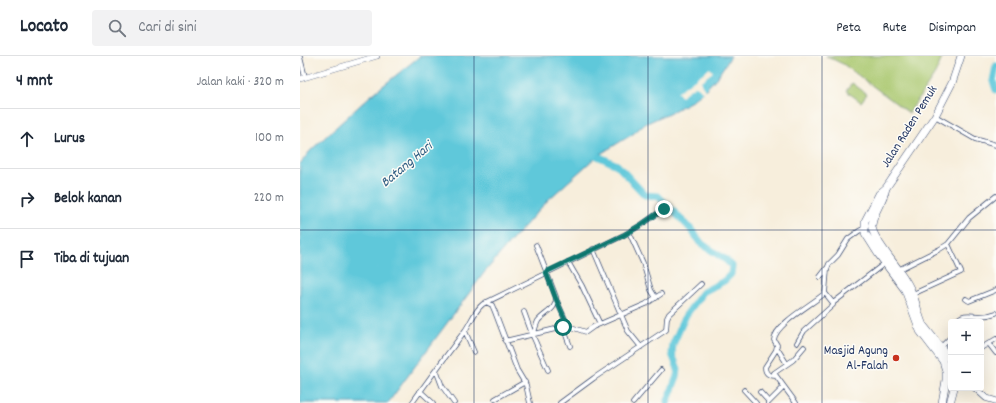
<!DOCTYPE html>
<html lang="id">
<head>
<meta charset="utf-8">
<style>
	body { margin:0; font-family:Dekko,sans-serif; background:#f2f2f3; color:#1f2937 }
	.controls { position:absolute; right:12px; bottom:12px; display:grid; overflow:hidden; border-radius:4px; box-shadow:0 4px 16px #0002 }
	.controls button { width:36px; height:36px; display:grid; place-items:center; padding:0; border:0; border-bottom:1px solid #e0e1e3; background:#fff; color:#1f2937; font:20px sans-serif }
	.stop { position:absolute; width:12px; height:12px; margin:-9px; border:3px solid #0f766e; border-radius:50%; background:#fff }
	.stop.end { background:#0f766e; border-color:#fff; box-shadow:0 1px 4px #0008 }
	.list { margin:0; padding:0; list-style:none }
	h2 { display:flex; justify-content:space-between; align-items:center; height:52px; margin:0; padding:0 16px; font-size:17px }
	h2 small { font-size:13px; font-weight:400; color:#747a83 }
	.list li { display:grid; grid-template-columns:26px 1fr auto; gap:12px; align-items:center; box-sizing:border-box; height:60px; padding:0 16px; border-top:1px solid #e0e1e3 }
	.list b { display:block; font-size:15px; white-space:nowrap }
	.list em { font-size:13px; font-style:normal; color:#747a83 }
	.icon { flex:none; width:22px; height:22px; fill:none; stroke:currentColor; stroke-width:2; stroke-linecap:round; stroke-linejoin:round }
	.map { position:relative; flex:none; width:696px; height:347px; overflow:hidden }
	header { display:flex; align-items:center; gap:24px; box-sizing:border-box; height:56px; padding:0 20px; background:#fff; border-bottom:1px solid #e0e1e3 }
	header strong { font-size:19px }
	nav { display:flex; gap:22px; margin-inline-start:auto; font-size:14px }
	.search { width:280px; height:36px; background:#f2f2f3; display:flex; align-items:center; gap:10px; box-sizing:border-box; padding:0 14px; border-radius:4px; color:#747a83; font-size:15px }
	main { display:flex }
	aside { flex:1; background:#fff }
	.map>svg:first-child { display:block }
	.green { fill:#aac86f; stroke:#627c66 }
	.water { fill:#5fc8da; stroke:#3d7c9c }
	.pier { fill:#f7eedc }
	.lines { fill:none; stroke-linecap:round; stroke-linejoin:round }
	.river { stroke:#5fc8da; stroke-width:7 }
	.minor-casing { stroke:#3c4c71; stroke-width:5.5 }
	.tertiary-casing { stroke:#3c4c71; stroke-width:6 }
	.secondary-casing { stroke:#3c4c71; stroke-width:7 }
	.trunk-casing { stroke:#3c4c71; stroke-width:8 }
	.minor { stroke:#fff; stroke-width:4 }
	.tertiary { stroke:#fff; stroke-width:5 }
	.secondary { stroke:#fff; stroke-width:5.5 }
	.trunk { stroke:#fff; stroke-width:7 }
	.route { stroke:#0f766e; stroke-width:5 }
	.grid { fill:none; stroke:#1b2f5e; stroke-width:1; stroke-opacity:0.55 }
	.poi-dot { fill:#c8321e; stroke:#fdfcf7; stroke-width:1.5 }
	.labels { text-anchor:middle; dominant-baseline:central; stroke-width:3; stroke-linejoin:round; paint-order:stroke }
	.street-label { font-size:13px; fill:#1b2f5e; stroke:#fdfcf7 }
	.poi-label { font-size:13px; fill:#1b2f5e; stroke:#fdfcf7; text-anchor:end }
	.water-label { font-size:14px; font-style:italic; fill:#2f5d83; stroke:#fdfcf7 }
</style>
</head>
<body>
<header>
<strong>Locato</strong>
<div class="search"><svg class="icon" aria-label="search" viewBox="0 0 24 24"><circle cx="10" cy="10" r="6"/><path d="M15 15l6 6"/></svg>Cari di sini</div>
<nav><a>Peta</a><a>Rute</a><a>Disimpan</a></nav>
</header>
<main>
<aside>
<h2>4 mnt<small>Jalan kaki · 320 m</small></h2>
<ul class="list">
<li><svg class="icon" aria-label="ahead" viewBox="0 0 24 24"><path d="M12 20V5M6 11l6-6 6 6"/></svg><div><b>Lurus</b></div><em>100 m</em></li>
<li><svg class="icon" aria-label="right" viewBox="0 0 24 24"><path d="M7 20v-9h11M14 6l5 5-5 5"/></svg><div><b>Belok kanan</b></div><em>220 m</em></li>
<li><svg class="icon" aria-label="arrive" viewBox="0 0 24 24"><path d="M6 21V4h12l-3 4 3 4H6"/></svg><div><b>Tiba di tujuan</b></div></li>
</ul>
</aside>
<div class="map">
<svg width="696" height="347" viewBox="0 0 696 347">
	<rect width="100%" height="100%" fill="#fdfcf7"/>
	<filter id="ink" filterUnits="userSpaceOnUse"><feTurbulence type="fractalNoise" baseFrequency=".025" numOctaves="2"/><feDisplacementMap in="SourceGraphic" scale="8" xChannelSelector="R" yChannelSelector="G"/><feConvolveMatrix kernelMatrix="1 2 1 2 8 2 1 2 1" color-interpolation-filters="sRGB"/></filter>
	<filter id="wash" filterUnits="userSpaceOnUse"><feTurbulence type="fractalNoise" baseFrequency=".012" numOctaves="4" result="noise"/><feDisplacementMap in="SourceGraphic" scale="16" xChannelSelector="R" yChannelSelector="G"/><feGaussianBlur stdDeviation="0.9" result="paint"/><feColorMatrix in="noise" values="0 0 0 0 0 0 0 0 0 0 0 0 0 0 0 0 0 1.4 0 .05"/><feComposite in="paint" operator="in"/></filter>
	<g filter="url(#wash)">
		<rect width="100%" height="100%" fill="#f7eedc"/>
		<path class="green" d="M526,0H643L635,18L609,57L543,8Z
			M552,27L567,38L561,46L546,35Z"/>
		<path class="water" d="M120,0H431L417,21L405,34L390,46L375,54L343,69L333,78L297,100L248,144L205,192L184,217L88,347H0V108L10,95L69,41Z"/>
		<path class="pier" d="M410,12L413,16L401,25V28L406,36L404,37L398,31L395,30L381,40L377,36Z"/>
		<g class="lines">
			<path class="river" d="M696,10L693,25L696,34
				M289,96L317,109L345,139L358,140L389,171L402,188L426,204L432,210L431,218L424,225L403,236L386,259L373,288L372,298L378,313L377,320L367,347"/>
		</g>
	</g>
	<g filter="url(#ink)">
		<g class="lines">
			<g class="minor-casing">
				<path id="minor" d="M0,1L5,21
					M635,60L675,83L696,89
					M329,176L343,207L351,234L356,242
					M293,193L328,275L341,291
					M268,206L282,230L300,268
					M598,214L640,193L648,188L669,162L696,140
					M520,221L527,212
					M525,237L533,247
					M613,238L661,216L648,188
					M666,243L669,245L696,234
					M257,245L268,270
					M186,246L192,249L195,256L217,314L226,329L230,347
					M224,256L232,278L248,314
					M656,266C661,257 670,259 680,260C685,260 691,259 696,257
					M263,271L270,290
					M165,275L174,296
					M234,277C235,273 236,269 238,265C245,256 257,254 256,241L236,189
					M205,285L268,270L286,276L293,271L346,248L361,238
					M497,287L504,275L533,249V247L585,207
					M689,288L696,297
					M477,292L487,308
					M640,292L651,281
					M681,292L696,283
					M136,314L142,330L154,347
					M476,320C469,320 465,318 465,311L476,294L477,289L474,284C475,268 513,248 525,237L527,213L529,208L538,199L548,183L559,175L565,172
					M444,334L456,347
					M120,335L133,347
					M460,336L469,346
					M195,343L225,326
					M112,347C129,323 146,300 164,276C171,267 174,255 183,248L324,179L341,169L364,153
					M260,347L294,322L366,274L367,262L369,258L401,228
					M333,347L361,314
					M468,347L484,331
					M496,347L474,317L493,304L504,291"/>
			</g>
			<g class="tertiary-casing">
				<path id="tertiary" d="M0,23L77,0"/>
			</g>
			<g class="secondary-casing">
				<path id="secondary" d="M675,332L686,342L696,345"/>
			</g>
			<g class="trunk-casing">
				<path id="trunk" d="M586,132L579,138L565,165V177L579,199L605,234L620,275L643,305L646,315V324L642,347
					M651,304L623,269C618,259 617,247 612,237C609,228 603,220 598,213C592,204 571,180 572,169C573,157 584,144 586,132L635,60L652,27L661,0
					M650,347L654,332"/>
			</g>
			<use href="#minor" class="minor"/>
			<use href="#tertiary" class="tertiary"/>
			<use href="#secondary" class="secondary"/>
			<use href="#trunk" class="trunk"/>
		</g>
	</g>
	<g class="lines" filter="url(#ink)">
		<path class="route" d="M263,271L268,270L256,243L246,216L324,179L341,169L364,153"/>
	</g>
	<path class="grid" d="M174,0V347M348,0V347M522,0V347M0,174H696"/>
	<circle class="poi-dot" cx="596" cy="302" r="4"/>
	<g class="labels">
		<g class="street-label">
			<text transform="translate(610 71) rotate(-58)">Jalan Raden Pemuk</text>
		</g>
		<g class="poi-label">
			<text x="588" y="295">Masjid Agung<tspan x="588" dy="15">Al-Falah</tspan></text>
		</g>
		<g class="water-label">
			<text transform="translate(107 109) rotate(-40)">Batang Hari</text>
		</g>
	</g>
</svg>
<div class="controls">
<button>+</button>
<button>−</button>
</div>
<div class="stop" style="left:263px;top:271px"></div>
<div class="stop end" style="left:364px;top:153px"></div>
</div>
</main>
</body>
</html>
